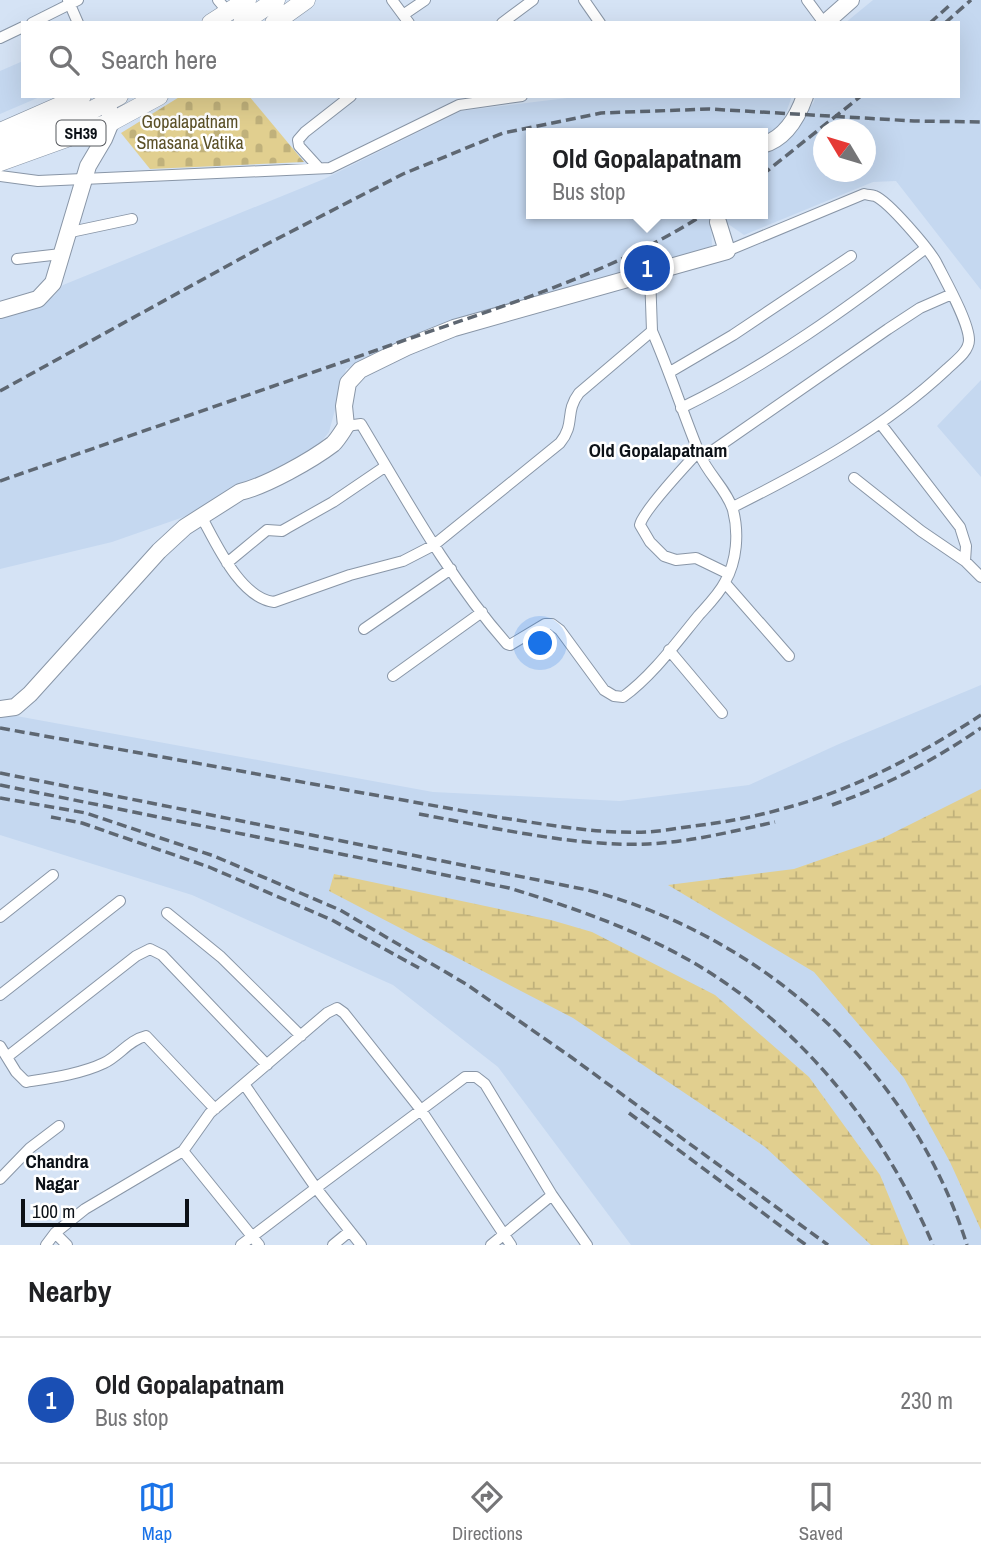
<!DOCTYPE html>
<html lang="en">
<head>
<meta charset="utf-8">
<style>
	body { margin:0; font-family:"Archivo Narrow",sans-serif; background:#f2f2f2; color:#202124 }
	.compass { position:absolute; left:813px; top:119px; width:63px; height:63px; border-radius:50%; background:#fff; box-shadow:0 7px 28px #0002; rotate:308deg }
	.scale { position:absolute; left:21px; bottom:18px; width:168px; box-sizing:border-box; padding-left:7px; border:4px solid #0c1117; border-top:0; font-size:19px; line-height:24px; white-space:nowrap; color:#0c1117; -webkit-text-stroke:5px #fff; paint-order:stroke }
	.you { position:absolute; left:541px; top:644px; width:24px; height:24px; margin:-18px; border:5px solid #fff; border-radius:50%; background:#1a73e8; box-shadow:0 0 0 10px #1a73e833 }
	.badge { display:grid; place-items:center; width:46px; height:46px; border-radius:50%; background:#1a73e8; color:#fff; font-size:23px; font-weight:700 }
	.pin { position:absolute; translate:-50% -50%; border:4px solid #fff; box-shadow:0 2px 7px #0006 }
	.popup { position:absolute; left:526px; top:128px; width:242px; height:91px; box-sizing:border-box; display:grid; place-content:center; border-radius:0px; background:#fff; filter:drop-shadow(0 2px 5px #0005); font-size:23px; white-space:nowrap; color:#757577 }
	.popup b { font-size:26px; color:#202124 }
	.popup::after { content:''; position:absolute; left:50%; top:100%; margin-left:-14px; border:14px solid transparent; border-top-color:#fff }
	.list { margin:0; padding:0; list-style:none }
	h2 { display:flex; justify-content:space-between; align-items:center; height:91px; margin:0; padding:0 28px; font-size:30px }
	h2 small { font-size:23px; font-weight:400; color:#757577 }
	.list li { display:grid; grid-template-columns:46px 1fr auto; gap:21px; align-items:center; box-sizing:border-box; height:126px; padding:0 28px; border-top:2px solid #e0e0e0 }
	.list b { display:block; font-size:26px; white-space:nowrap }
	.list p { margin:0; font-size:23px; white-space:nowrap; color:#757577 }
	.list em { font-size:23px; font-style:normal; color:#757577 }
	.icon { flex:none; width:38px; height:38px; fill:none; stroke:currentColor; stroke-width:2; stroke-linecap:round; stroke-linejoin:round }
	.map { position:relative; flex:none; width:981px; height:1245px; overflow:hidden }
	.search { position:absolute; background:#fff; box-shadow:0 7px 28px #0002; left:21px; right:21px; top:21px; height:77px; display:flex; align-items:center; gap:18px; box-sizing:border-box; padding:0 24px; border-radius:0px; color:#757577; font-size:26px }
	.sheet { height:217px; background:#fff }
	nav { display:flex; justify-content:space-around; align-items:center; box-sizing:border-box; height:98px; border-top:2px solid #e0e0e0; background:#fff; font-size:19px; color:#757577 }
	nav a { display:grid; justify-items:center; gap:4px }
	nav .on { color:#1a73e8 }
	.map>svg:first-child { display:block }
	.built { fill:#c5d8f0; fill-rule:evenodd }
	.wetland { fill:url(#wetland-marsh) }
	.cemetery { fill:url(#cemetery-stones) }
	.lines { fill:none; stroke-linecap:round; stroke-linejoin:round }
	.street-casing { stroke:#8996a7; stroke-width:12 }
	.secondary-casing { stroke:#8996a7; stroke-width:18 }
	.primary-casing { stroke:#8996a7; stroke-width:19 }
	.street { stroke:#fff; stroke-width:10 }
	.secondary { stroke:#fff; stroke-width:16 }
	.primary { stroke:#fff; stroke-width:18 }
	.rail { stroke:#5e6772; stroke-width:3.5; stroke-dasharray:10 5; stroke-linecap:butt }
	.labels { text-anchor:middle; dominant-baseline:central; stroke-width:5; stroke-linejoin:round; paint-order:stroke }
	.shield { fill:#fff; stroke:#55585d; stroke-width:2 }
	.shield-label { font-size:16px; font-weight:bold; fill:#0c1117 }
	.park-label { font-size:18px; fill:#5c5128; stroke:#fff }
	.neighbourhood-label { font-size:19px; font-weight:bold; fill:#0c1117; stroke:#fff }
</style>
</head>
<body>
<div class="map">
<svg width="981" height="1245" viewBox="0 0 981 1245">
	<defs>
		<pattern id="wetland-marsh" width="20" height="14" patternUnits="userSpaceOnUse" patternTransform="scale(1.75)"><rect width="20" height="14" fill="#e1cf8f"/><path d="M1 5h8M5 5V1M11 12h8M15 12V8" fill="none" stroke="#c0b17b"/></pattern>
		<pattern id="cemetery-stones" width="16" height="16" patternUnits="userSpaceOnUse" patternTransform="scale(1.75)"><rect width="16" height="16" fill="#e1cf8f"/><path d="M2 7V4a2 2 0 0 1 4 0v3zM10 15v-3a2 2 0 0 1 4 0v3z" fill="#c0b17b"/></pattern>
	</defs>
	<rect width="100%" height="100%" fill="#d5e3f5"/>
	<path class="built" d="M873,0H981V290L896,181L873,182L744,235L721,219L711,221L712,246L517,307L346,369L329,432L314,451L246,483L195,513L112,542L0,569V315L54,296L63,285L324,179L461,111L583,96H792L782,124L763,137L762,133H532V214H762L763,152L792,132L814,102L815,96H958V23H845ZM824,130H866V172H824Z
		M23,61V96H42L0,114V71Z
		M981,380V477L937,426Z
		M981,685V1245H631L498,1067L393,985L192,895L0,835V713L433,792L620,801L749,785L839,744Z"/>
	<path class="wetland" d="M981,789V1230L950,1162L904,1078L814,972L668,885L794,869L883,838Z
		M334,874L551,920L592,932L715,995L809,1077L880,1175L909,1245H871L765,1147L573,1018L329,891Z"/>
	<path class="cemetery" d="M181,96H249L304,162L150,169L121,133Z"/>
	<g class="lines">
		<g class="street-casing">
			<path id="street" d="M68,0L78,23
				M218,0L228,12
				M392,0L409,23
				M584,0L600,23
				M807,0L824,23
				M403,15L425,0
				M32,23L78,0
				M502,23L533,0
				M0,38L23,27
				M319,168L299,146L298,140L305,132L351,96
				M0,176L38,181L330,168L459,105L522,96
				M66,233L132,219
				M727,251L864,194C868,195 871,195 875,196C889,202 928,248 936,262C945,280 969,322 969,340C969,352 954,362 947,369C884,428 809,469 733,507
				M17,259L61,254
				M670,372L733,335L851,256
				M681,408C769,365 849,307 926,248
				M880,423L960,527L966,546L965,561
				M346,426L361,424C406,499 449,578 507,644L510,645L545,624H552L560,630L604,690L614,696L623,697C652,676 676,643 699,615C708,605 719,594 725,582C737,561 739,533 733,510C727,490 708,474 700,455C683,414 670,372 652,331
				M699,451C687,464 642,512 640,525L650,542L664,556L676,560L696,558L729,574
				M702,458L888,329L920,308L952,294
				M854,478L921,531L965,561L981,577
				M201,516C216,543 240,598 274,602L350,575L403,561L434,545L560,443C576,423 564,413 579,393L652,331L650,274
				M227,563L267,530L282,531L287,528L333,502L386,466
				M725,583L789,656
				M364,629L451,569
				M669,650L722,713
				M393,676L482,612
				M167,913L221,957L301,1036
				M0,917L53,875
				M0,995L120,901
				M0,1046L16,1072L26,1082C51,1078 81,1074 104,1063C119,1056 129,1040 146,1036L215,1109
				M7,1057L136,956L150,949L162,955L267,1065
				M244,1084L316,1188L421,1110L511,1245
				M183,1151L259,1245
				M0,1179L30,1148L59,1126
				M55,1233L67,1245
				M46,1245L55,1233L85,1209L183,1151L210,1113L327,1013L337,1008L344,1013L421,1110L465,1077H476L485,1084L552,1195
				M241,1245L316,1188L361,1245
				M333,1245L350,1231
				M491,1245L552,1195L587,1245"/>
		</g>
		<g class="secondary-casing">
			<path id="secondary" d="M825,23L851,0
				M762,145C785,139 798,116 805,96
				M0,310L38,299L53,283L88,166L104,139L111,122L107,96
				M0,709L15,707L30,694L159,551L185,527L240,492C266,486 312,460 333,444C338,439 342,432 346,426L344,406L348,383L360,370L407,347L454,328L727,251L718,222"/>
		</g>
		<g class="primary-casing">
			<path id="primary" d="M211,23L247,0
				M242,23L276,0
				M274,23L306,0
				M0,132L82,96
				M0,146L88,112L119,96
				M0,162L111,122L159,96"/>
		</g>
		<use href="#street" class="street"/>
		<use href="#secondary" class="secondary"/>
		<use href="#primary" class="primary"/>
		<path class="rail" d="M930,23L951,4
			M945,23L971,0
			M762,175L861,96
			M0,391L267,244L403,174L503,133L601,113L709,109L914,121L981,122
			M0,481C137,433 275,386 411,338C506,305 621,269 704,214
			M0,728L503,818C550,825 598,834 647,832C662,831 679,828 694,826C804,813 889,775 981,715
			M0,773L588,890C765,937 911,1069 967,1245
			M0,785L509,888C571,907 630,927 687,959C799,1022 883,1128 933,1245
			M0,798L86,813L214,856L340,910L466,984L571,1057L828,1245
			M832,805C887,785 933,761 981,728
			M419,814C490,827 576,847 648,844C691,842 734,831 775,822
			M51,817L82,823L209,867L332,920L419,968
			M629,1113L806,1245"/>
	</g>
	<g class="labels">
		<rect class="shield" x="56.5" y="120.5" width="49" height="25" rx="5"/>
		<g class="shield-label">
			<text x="81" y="133">SH39</text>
		</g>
		<g class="park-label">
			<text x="190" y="121">Gopalapatnam<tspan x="190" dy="21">Smasana Vatika</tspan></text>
		</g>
		<g class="neighbourhood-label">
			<text x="658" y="450">Old Gopalapatnam</text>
			<text x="57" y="1161">Chandra<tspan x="57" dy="22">Nagar</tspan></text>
		</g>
	</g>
</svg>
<svg class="compass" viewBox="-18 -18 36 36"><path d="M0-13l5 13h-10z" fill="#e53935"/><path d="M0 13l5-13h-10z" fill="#757577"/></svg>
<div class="scale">100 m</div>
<div class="you"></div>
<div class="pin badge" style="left:647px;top:268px;background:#1a4fb4">1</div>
<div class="popup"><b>Old Gopalapatnam</b>Bus stop</div>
<div class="search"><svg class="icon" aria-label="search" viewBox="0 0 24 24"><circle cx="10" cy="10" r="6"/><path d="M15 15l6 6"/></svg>Search here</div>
</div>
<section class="sheet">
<h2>Nearby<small></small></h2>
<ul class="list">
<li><span class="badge" style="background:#1a4fb4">1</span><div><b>Old Gopalapatnam</b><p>Bus stop</p></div><em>230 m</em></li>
</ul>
</section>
<nav>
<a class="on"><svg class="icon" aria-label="map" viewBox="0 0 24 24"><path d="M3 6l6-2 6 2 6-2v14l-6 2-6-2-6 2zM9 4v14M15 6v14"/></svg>Map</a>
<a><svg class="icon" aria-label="directions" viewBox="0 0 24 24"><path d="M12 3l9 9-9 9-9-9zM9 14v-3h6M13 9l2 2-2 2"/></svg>Directions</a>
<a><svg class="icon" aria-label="saved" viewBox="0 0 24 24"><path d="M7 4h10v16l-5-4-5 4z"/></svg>Saved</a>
</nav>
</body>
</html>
